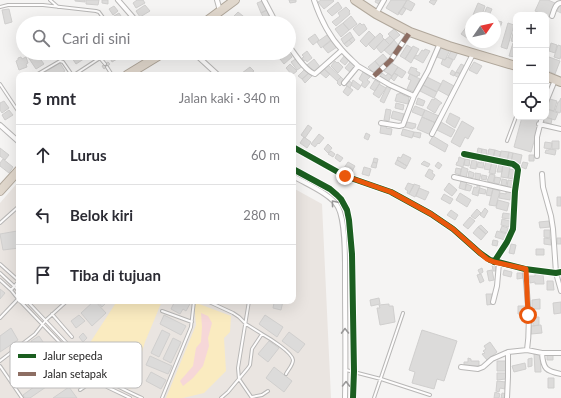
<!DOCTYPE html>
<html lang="id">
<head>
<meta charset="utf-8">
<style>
	body { margin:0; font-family:Lato,sans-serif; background:#f7f7f7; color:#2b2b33 }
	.controls { position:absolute; right:12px; top:12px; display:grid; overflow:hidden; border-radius:8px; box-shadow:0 4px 16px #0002 }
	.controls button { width:36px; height:36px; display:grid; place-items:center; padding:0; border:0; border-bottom:1px solid #e1e1e2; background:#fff; color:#2b2b33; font:20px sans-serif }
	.compass { position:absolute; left:465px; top:12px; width:36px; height:36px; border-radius:50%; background:#fff; box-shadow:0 4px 16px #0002; rotate:56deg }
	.stop { position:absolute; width:12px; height:12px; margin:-9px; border:3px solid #ea580c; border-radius:50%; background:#fff }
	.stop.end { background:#ea580c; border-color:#fff; box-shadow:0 1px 4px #0008 }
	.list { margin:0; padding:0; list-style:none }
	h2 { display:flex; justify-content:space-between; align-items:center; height:52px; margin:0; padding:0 16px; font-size:17px }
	h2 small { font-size:13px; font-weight:400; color:#7c7c81 }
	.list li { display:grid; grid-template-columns:26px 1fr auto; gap:12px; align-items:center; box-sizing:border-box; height:60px; padding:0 16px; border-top:1px solid #e1e1e2 }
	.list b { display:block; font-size:15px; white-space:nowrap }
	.list em { font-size:13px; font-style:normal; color:#7c7c81 }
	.icon { flex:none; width:22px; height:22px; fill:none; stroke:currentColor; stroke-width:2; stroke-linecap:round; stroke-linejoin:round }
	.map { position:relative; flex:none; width:561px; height:398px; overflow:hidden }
	.search { position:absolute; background:#fff; box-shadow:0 4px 16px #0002; left:16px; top:16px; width:280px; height:44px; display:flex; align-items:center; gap:10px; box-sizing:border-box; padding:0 14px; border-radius:22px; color:#7c7c81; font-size:15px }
	.panel { position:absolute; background:#fff; box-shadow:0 4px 16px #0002; left:16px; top:72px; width:280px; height:232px; border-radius:8px }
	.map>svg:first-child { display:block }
	.built { fill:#eae5e1 }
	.green { fill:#faebc0 }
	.water { fill:#f6d7d8 }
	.building { fill:#dcdbda; stroke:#d0cfce }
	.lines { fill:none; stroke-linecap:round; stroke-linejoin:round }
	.lane-casing { stroke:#b8b7b6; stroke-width:4 }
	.street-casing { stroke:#b8b7b6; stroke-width:6 }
	.highway-casing { stroke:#b0a79b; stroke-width:10 }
	.lane { stroke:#fefdfd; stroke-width:2 }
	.street { stroke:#fefdfd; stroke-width:4 }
	.highway { stroke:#e0d7cc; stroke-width:8 }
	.quiet { stroke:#8d6e63; stroke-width:5; stroke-dasharray:10 5; stroke-linecap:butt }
	.cycleway-casing { stroke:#fff; stroke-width:8 }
	.cycleway { stroke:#1b5e20; stroke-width:6 }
	.oneway { stroke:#999898 }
	.route { stroke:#ea580c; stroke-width:5 }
	.key { fill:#fff; stroke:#bcbbbb; stroke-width:1 }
	.key-label { font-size:11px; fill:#1e1d1d }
</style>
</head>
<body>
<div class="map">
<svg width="561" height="398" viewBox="0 0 561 398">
	<rect width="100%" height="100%" fill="#f5f4f3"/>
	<path class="built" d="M19,181V301H293V188L322,204L331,398H0V203Z"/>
	<path class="green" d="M117,301H162L145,342L131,389L99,369L84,352Z
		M194,302L231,316L230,332L224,338L226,371L204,393L183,398H166L196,325Z"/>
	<path class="water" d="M201,313L208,316L212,323L208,338L209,346L203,366L193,378L183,386L180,381L193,366L196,348L201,342L202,327Z"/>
	<path class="building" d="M75,0H85V2L75,1Z
		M86,0H99L98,5L86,4Z
		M102,0H108V4L102,3Z
		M137,0H143L145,3L136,8L133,3Z
		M289,0H296V2L290,3Z
		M321,0H333L334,1L324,9L318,2Z
		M376,0H382L379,4L375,2Z
		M391,0H407L398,15L386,8Z
		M407,0H408L415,4L411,11L403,7Z
		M431,0H437L434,5L429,2Z
		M540,0H548L555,3L549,17L535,11Z
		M262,1L267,10L261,13L257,3Z
		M338,2L342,8L332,16L327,11Z
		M478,3L485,6L481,18L473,15Z
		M560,4H561V13L557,11Z
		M145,5L150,11L140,17L136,11Z
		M114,6L118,11L113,15L109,9Z
		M346,7L350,11L349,12L350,14L336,26L332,22L340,16L338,13Z
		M403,7L406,9L402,15L398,13Z
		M487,7L492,9L488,18H482Z
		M9,9L12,22L5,24L2,10Z
		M267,10L270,18L265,20L261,13Z
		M238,12L248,20L246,23H243L234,16Z
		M119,13L123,19L118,22L114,16Z
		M351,16L357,24L349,30L343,23Z
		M220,17L224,23H216L215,21Z
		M95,19L97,21L100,20L102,23H92L91,22Z
		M495,20L502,22L499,31L495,30Z
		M343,23L349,30L341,37L335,29Z
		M360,23L362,25L364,24L367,29L359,36L353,29Z
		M508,23L514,25L507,49L501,47Z
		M467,26L471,28V34L470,33L467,38L461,34Z
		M515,26H516V42L511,41Z
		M394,29L400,35L394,40L388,34Z
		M369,31L375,37L366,47L360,41Z
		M350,32L353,37L344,44L341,39Z
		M380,33L383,36L382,37L384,39L374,50L368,44Z
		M315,34L319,40L313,45L308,39Z
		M327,35L331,40L321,48L317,42Z
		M390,36L394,40L390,45L385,40Z
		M353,37L355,40L352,43L349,40Z
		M384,39L390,45L381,53L376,47Z
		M332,40L337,47L328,53L323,47Z
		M349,40L352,43L347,47L344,44Z
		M394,40L399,46L390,55L384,50Z
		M513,43L516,44V54L515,57L509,56Z
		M551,43L557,45L555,53L549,51Z
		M407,45L412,48L405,59L400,56Z
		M558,45L561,46V55L560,59L554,57Z
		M413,46L419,49L411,63L405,59Z
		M442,46L450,50L445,60L437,57Z
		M425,49L430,51L423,63L414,58L416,55L418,56L422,50L424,51Z
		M452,49L458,52L454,60L448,57Z
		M307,51L312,58L307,62L306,60L304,61L302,58L304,57L302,55Z
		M28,53H37L39,56L40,55L43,58L41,60L44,64L36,69L26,54Z
		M45,53H53L55,56L50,60Z
		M74,53H93L76,64L70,55Z
		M277,53H289L292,57L284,64L276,54Z
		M383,54L389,61L381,68L375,61Z
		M115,55L117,59L112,62L110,58Z
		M345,55L350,59L345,65L340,61Z
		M21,57L22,59L26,57L28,63L26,64L27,67L19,70L16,61L18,60V58Z
		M447,57L453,60L449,68L441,64L443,59L445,60Z
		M549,57L560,61L555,74L546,70V64Z
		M297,58L303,66L297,70L291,62Z
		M314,59L320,67L313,73L307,65Z
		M335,61L337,63L338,62L343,67L338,73L331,66Z
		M351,61L357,66L351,73L345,68Z
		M375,61L381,68L375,74L368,67Z
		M108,62L110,64L104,69L102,66Z
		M390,62L398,67L392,76L384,71Z
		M474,62L482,66L477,74L469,70Z
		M60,63L65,71L59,75H40Z
		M290,64L297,71L292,75L286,68Z
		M461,64L465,66L461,74L456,72Z
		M328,65L341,77L337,81L324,69Z
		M250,67L254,71L249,75H244L242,73Z
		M398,67L406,72L402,78L394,73Z
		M411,67L417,69L416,71L420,73L419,76L418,75L417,77L408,73Z
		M323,68L330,74L326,78L319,72Z
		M305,69L309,73L302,79L298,76Z
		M452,70L456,73L454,76L450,74Z
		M363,72L370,77L367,80L370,82L365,88L361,85L363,82L359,79Z
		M456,72L461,74L459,78L454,75Z
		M309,73L312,76L305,83L302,79Z
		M382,73L386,76L388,73L392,76L388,82L380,76Z
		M394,73L398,75L394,81L391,78Z
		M410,74L420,79L414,92L407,89L411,80L408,79Z
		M341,77L345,81L340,86L337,83L338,82L337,81Z
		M427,77L441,84L437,92L423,85Z
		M353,80L361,86L358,90L351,85Z
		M375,80L380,83L375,91L370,88Z
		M443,80L454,86L449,96L438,90Z
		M349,81L352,83L350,88L346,85Z
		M379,84L386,88L379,98L373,94Z
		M423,85L437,92L434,98L420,91Z
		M347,86L353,90L348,96L343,92Z
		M387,86L391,88L384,103L380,101Z
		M399,93L403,94V95L409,97L408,104L395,101L397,94H399Z
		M418,98L425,101L423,106L416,104Z
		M435,98L442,103L441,104H440L435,113L427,108L432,99L434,100Z
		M561,98V109L560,113L555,111L558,102H559Z
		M550,99L557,101L554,111L547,109Z
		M4,101L9,108L2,113L0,110V103Z
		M396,103L404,105L403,110L395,108Z
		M415,106L425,110L422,116L412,112Z
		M386,109L391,110L389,121L384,120Z
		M547,109L558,113L555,120L545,117H546Z
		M9,110L13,115L5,120L2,115Z
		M425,110L439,116L436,123L422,117Z
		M393,111L404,114L402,121L391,118Z
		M450,113L460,118L455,128L446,122Z
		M422,117L436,123L431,135L417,129Z
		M522,117H541L531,152L514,147Z
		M544,117L552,119L551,124L543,121Z
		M462,121L474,128L468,139L465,137L460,147L451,142Z
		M407,122L416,124L415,128H413V129L405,127Z
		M441,122L455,130L451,137L437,130Z
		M308,125L312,128L305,138L301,135Z
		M381,125L387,126L386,128L392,129L391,135L380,133Z
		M403,129L414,132L412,138L401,135Z
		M414,132L421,133L420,138L413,136Z
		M366,133L370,135L368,140L364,138Z
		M319,134L324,138L319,144L318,143L315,147L311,144Z
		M433,136L448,145L445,152L429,143Z
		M304,137L311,142L307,148L300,143Z
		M552,141H559V149H552Z
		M545,142L552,143L551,149L544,148Z
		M328,144L332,148L328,153L324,149Z
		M0,148L9,155L5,160L0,156Z
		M478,148L482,149L481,154L477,153Z
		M482,149L487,150L486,157L481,155Z
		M489,149L495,150L493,158L487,157Z
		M549,149L556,150L555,155L545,153L546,150H549Z
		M495,150L501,152L499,159L493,158Z
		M331,151L335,154L333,157L328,154Z
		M501,151L509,152L507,161L499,159Z
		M509,152L513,153L511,162L507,161Z
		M513,153L522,155L520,164L511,162Z
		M337,154L343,158L340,162L335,158Z
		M403,154L411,158L407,166L397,160L398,157L401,158Z
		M529,155H534V161H529Z
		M459,157L465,159L463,167L456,165L457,162H458Z
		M374,158L378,159L377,163L373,162Z
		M3,159L13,167L9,173L0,166V163Z
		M465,159L470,160L469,166L464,165Z
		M397,160L407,166L405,169L395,164Z
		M472,160L477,161L476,169L470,168Z
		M482,160L484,161L483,168L477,167L478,162L481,163Z
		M424,161L430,164L428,167L421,164Z
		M486,161L492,162L490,170L484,169Z
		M348,162L355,166L351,173L344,168Z
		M373,162L377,163L376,168L371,167Z
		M438,162L442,165L439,169L435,166Z
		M492,162L497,163L495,174L489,173Z
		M523,162L528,163L526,169L521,167Z
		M499,164H503L502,172H497Z
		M503,164L510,166L508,178L501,177Z
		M364,167L371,169L369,176L362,174Z
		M462,167L468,169L466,178L460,176Z
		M456,168L461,169L460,175L455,173Z
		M429,169L433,171L432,173L435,175L432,180L425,176Z
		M510,169L515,170L513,179L508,178Z
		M469,171L474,173L473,178L468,177Z
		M475,173L481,174L479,181L475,180Z
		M490,174L495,175L493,183L487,181Z
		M482,175L487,176L486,180L481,179Z
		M495,177L501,178L499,184L494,183Z
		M502,179L507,180L506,186L501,185Z
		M508,180L514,181L512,188L507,187Z
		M461,181L467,182L465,190L459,188Z
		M408,183L414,185L409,194L407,193L408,191L405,189Z
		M449,183L457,190L452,196L444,190Z
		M414,184L420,186L415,197L409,194Z
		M466,184L472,186L470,191L465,190Z
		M477,185L480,186L478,196L472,194L474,187L477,188Z
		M488,187L493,189L491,196L486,195Z
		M419,188L429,192L425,200L416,196Z
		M480,188L486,190L485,194L478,193Z
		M493,189L500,191L496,206L489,205Z
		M506,191L512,192L510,200L499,198L500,193L506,194Z
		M460,193L471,200L467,207L456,200Z
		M444,194L453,199L450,204L441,199Z
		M557,197H561V206H557Z
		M498,200L509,203L507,211L496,208Z
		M485,208L488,211L484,218L480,215Z
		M477,209L481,213L475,219L471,216Z
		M451,210L458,215L455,220L447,215Z
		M503,213L511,214L510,219L502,218Z
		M470,217L475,221L468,229L463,225Z
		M502,219L510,221L509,227L501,225Z
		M549,221L550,227L540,228L539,222Z
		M481,225L488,232L486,234L478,227Z
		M502,226L508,228L507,233L500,231Z
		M478,227L486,234L481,240L473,233Z
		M544,230H550V238L544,237Z
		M17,231L19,248L3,250L0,234Z
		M497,231L507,234L505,240L495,237Z
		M544,238L551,239V245L544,244Z
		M557,238H561V244H557Z
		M493,240L498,241L497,246L492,245Z
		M511,244L516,245L514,254L509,253Z
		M536,249H544V255H536Z
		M495,263L496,271H493L492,264Z
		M482,268L483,272L480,274L478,270Z
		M492,270L494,280L489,281L487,271Z
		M504,270L512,272L511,277L503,275Z
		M517,273H522L523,278L517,279Z
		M481,274L484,281L480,283L477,275Z
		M535,274H543L544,284H535V282L530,283L529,276H535Z
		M547,281H553L554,290H547Z
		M0,289L5,293L0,299Z
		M486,294H492L493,304L487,305Z
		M379,298L380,304L371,306L370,300Z
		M540,299V309H532V300Z
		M94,301H95L106,313L92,326L81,313Z
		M97,301H108L102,307Z
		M175,301H189L191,302L186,311L183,309L180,314L171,309Z
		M267,301H283L281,310L273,308L274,303Z
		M561,302V313L554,314L553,303Z
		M389,304V306H393L395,322L380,325L377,308H380L379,305Z
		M518,306H526V314H518Z
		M79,315L85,321L76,328L71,321Z
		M164,315L186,326L181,335L160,324Z
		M265,315L283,327L277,337L259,324Z
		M530,317H539V325L533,326V323H531Z
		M541,325L542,333L531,334V326Z
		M11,328L18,340L0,352V336Z
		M162,330L170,334L159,357L151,353Z
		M422,330L457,341L444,381L437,379L434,389L412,383L415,372L409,370Z
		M289,332L305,344L298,353L282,341Z
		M83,333L87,338L83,342L79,337Z
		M39,336L52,355L44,360L31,341Z
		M173,338L181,342L171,363L163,359Z
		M269,341L279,348L268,362L258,354Z
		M490,342L497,352L487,360L482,354L485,353L483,351L486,349L484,346Z
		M534,353H540L541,372H535Z
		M547,353L553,354V360H547Z
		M150,356L172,366L168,374L146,365Z
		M468,358L471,359V361H479V366L464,365V362H468Z
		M532,358V366L528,367V359Z
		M497,361H506L507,371H497Z
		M525,363L526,369L514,372L512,366Z
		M274,367L292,381L284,392L266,378Z
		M151,372L166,380L161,389L146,381Z
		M497,373H506V379L497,380Z
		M548,378H554V388H548Z
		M42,381L46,387L30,398H25L23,395Z
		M497,381L506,382L505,389L500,388L499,392L496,391Z
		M69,387L77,398H53Z
		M495,392L500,394L499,398H494Z
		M502,393L507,394L506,398H501Z"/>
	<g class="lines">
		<g class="lane-casing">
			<path id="lane" d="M50,0L58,7
				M0,7L8,5H43L96,11L99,12L107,23
				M100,58L105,64
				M107,67L112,75
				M36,75L60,61L63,62L72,75
				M74,75L100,58L111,53
				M0,84L18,111H19
				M507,141L516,117
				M0,223L19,206
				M0,264L19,281L11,290
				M0,273L15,287L19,292
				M0,280L11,290L19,300
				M20,301L92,376L107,387L130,398
				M27,301L93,371C108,383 125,390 142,398
				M207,301L233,313L239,317L246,324L262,334
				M249,301L238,368L239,379L252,398
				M162,311L192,322
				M52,314L72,337
				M0,318L18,299
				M0,361L35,334L46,320L67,301
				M0,366L22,398
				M346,370L381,379L430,395
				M80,390L96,379
				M252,397L262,395L268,391
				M162,398L191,327L194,301
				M221,398L228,392L248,368L250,365L252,349L262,334C269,338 292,352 293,360C293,365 288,370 286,374
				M374,398L403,313"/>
		</g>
		<g class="street-casing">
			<path id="street" d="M118,0L138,23
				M217,0L220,11
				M264,0L276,23
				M314,0C320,18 329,36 342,50C347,56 353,61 358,66
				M376,14L384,0
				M552,16C554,11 555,3 561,3
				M289,46C295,54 305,71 315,74L342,50
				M194,53L218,75
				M374,76L391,60L410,32
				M344,83L358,66L390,85L414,96
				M546,102L555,80
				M381,123L399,126L403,125L414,96L428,71L440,43
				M539,124L561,129
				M0,125L19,142
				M432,134L473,54
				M293,147L345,176L391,192L431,214L453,229L480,253L490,260L525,269L556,273L561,272
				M464,154L513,164L517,167L518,170L515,191L513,229L507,242L494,262
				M537,156V137L542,117
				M293,169L330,189L337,195L341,199L347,210L349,220L352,254L354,371L353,398
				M542,174L543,187L551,216L553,229L556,273L561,291
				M293,176C306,184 331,194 338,207C346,222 345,261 345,279C345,319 346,358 345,398
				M454,177L515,191
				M493,302L497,286L499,263
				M527,350L542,353H561
				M542,353C543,369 546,371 561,374
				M461,367L478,369L483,367L492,359L508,352L527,350C531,323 527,296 525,269
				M507,398L508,377V352"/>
		</g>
		<g class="highway-casing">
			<path id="highway" d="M355,0L376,14L410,32L449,46L516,66
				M204,23L235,0
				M127,75L163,53
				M546,76L561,82
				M0,191L19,170"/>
		</g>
		<use href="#lane" class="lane"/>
		<use href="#street" class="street"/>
		<use href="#highway" class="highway"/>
		<path class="quiet" d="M374,76L391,60L410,32"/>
		<g class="cycleway-casing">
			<path id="cycleway" d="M293,147L345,176L391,192L431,214L453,229L480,253L490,260L525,269L556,273L561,272
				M464,154L513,164L517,167L518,170L515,191L513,229L507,242L494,262
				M293,169L330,189L337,195L341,199L347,210L349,220L352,254L354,371L353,398"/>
		</g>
		<use href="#cycleway" class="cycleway"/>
	</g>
	<defs><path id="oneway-chevron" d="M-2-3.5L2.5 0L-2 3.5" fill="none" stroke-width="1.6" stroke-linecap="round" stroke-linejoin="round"/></defs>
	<g class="oneway">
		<use href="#oneway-chevron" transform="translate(334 203) rotate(-130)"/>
		<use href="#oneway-chevron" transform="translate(345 331) rotate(-91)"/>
		<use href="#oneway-chevron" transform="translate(346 384) rotate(-89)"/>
	</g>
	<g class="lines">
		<path class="route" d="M345,176L391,192L431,214L453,229L480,253L487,259L494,262L526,269L528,315"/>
	</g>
	<rect x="10" y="342" width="132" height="46" rx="6" class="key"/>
	<rect x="18" y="354" width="18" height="4" fill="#1b5e20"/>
	<rect x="18" y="372" width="18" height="4" fill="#8d6e63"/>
	<g class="key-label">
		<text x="43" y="360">Jalur sepeda</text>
		<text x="43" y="378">Jalan setapak</text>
	</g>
</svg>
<div class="controls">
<button>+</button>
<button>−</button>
<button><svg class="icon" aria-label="locate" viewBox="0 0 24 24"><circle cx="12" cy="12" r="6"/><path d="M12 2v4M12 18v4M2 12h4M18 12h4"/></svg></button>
</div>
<svg class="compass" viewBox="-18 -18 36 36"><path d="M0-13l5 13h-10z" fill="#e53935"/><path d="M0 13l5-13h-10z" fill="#7c7c81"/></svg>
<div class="stop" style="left:528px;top:315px"></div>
<div class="stop end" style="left:345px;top:176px"></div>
<div class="search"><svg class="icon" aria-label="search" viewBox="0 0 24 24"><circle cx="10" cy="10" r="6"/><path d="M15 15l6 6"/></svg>Cari di sini</div>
<section class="panel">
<h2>5 mnt<small>Jalan kaki · 340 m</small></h2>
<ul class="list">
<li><svg class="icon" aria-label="ahead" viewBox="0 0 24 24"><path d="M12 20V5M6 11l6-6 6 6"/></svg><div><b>Lurus</b></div><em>60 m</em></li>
<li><svg class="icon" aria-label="left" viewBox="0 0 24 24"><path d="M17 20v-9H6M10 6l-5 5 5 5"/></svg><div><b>Belok kiri</b></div><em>280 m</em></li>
<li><svg class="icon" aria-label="arrive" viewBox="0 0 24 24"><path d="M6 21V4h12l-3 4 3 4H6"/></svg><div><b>Tiba di tujuan</b></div></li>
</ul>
</section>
</div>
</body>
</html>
